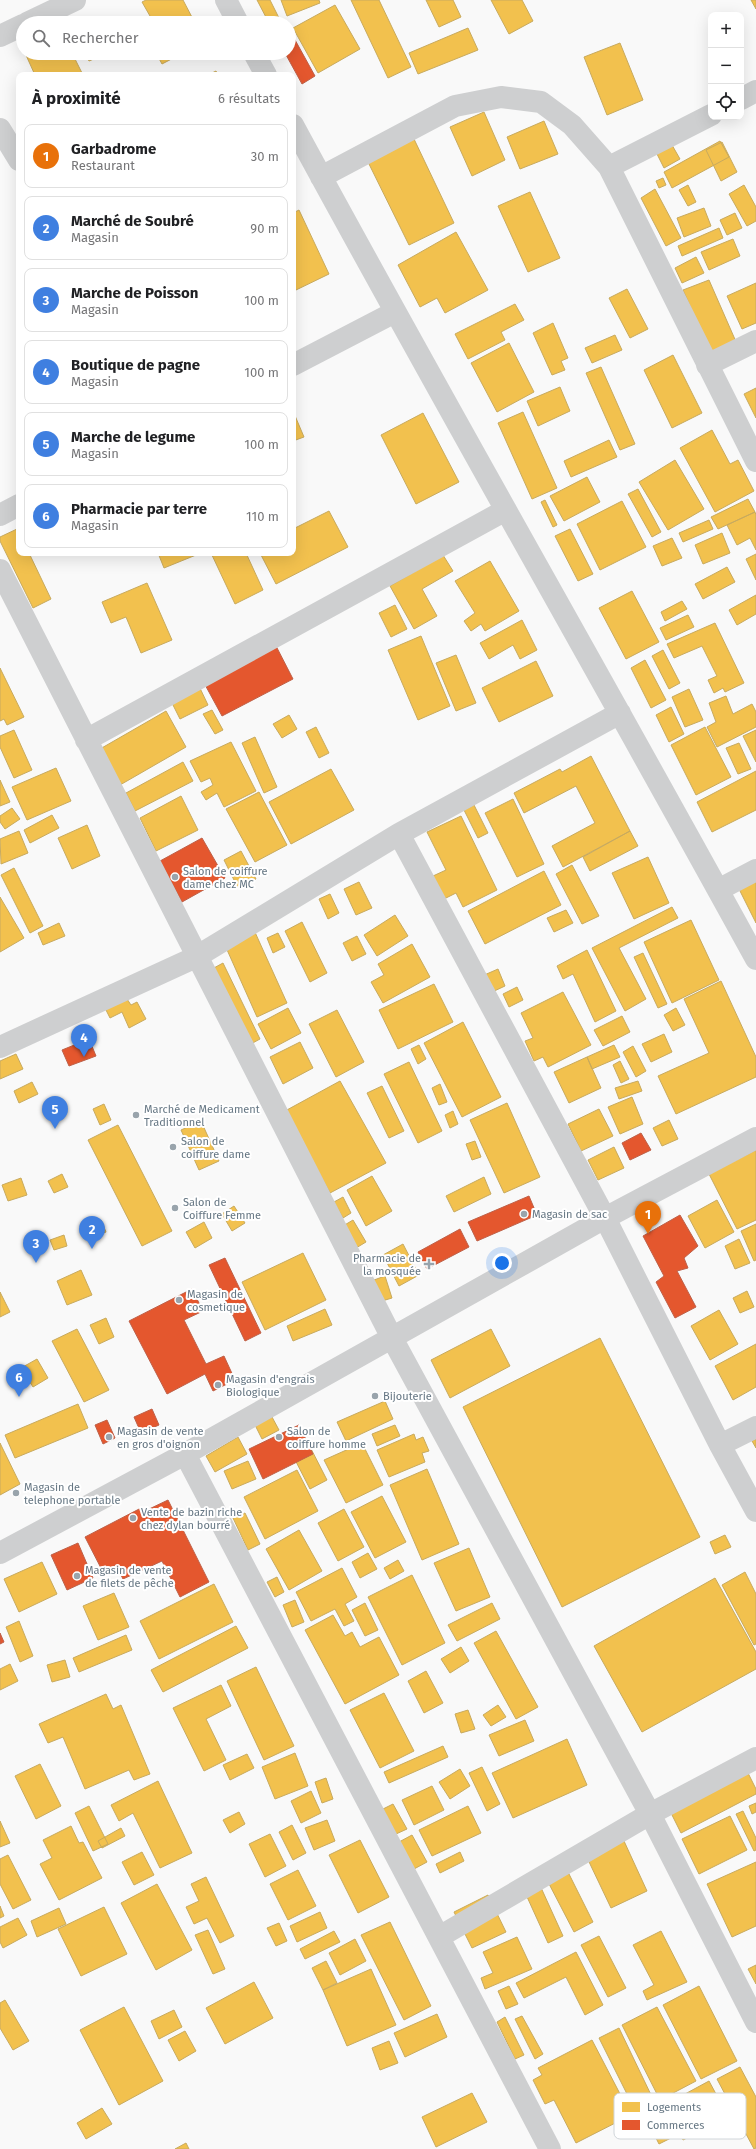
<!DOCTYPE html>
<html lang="fr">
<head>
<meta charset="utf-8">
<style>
	body { margin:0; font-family:"Fira Sans",sans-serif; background:#f6f6f6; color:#202124 }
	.controls { position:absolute; right:12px; top:12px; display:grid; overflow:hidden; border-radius:8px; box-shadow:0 4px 16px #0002 }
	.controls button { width:36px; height:36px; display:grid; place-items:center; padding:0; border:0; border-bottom:1px solid #e0e0e0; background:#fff; color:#202124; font:20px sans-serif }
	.you { position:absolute; left:502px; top:1263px; width:14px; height:14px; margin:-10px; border:3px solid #fff; border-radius:50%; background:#1a73e8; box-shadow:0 0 0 6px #1a73e833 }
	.badge { display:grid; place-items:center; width:26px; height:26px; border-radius:50%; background:#565c61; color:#fff; font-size:13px; font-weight:700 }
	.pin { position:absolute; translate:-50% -33px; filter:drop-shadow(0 1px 2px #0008) }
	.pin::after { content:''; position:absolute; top:21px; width:14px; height:12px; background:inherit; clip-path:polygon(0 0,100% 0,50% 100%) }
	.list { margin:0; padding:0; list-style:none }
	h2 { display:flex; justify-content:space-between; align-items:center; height:52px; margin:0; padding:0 16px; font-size:17px }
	h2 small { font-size:13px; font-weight:400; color:#757577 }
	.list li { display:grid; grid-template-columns:26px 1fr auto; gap:12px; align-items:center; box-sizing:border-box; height:64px; margin:0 8px 8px; padding:0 8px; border:1px solid #e0e0e0; border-radius:8px }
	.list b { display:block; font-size:15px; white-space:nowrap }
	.list p { margin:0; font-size:13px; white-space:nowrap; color:#757577 }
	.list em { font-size:13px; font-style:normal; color:#757577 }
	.icon { flex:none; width:22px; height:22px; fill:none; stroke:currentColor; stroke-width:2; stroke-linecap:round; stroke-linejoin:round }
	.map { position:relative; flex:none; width:756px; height:2149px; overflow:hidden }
	.search { position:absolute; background:#fff; box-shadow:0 4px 16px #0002; left:16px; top:16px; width:280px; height:44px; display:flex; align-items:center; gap:10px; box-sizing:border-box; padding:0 14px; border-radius:22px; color:#757577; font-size:15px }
	.panel { position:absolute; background:#fff; box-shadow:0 4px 16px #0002; left:16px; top:72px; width:280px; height:484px; border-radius:8px }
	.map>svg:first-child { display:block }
	.homes { fill:#f2c14e; stroke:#c8aa5e }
	.shops { fill:#e4572e; stroke:#be6048 }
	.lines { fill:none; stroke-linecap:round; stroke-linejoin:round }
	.street { stroke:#cecfd0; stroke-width:22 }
	.poi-dot { fill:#99a4ac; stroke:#fff; stroke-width:1.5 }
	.labels { text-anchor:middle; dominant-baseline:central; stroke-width:4; stroke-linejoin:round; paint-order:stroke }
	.poi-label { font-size:11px; fill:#657683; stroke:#fff; text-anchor:start }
	.key { fill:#fff; stroke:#d1d6da; stroke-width:1 }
	.key-label { font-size:11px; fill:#657683 }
</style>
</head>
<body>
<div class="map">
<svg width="756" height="2149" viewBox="0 0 756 2149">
	<rect width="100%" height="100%" fill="#f9f9f9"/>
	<path class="homes" d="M146,0H183L195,23H154L142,2Z
		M257,0H270L279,18L269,23Z
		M281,0H319L320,3L287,16Z
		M351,0H379L411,67L388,78Z
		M426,0H453L461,17L439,27Z
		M491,0H522L533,21L509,34Z
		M751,0H756V9Z
		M335,5L360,49L318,73L293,28Z
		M146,19L148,23H138Z
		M468,28L478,50L418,74L409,53Z
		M620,43L643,100L607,115L584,57Z
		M25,53H72L83,75H35Z
		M85,53H108L89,61Z
		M156,53H183L162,64Z
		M216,71L218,75H208Z
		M484,112L505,160L472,176L450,127Z
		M544,121L558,154L520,169L507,137Z
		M414,139L454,223L409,245L368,162Z
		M720,141L729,157L672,188L664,172Z
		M722,142L737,172L721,181L706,150Z
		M672,145L680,159L664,168L657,154Z
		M663,178L666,185L659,188L656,181Z
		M688,185L696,202L688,206L679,190Z
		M744,185L756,207V221L747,226L729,194Z
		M655,189L681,238L666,246L641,198Z
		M530,192L560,258L528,272L498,206Z
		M704,208L711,226L684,237L677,218Z
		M299,210L329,274L296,290L293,282V213Z
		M735,213L742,228L727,235L720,220Z
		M719,228L723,238L682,256L678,246Z
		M456,232L488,290L445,313L437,298L420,307L398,265Z
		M733,239L740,256L709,270L701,252Z
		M696,257L704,273L682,283L675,268Z
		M709,280L737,344L712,356L683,290Z
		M756,283V323L742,329L727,296Z
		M627,289L648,329L630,338L609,298Z
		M515,304L524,320L501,332L505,340L468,359L455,334Z
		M553,323L568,358L561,361L565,370L552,375L533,333Z
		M615,335L622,350L592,363L585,348Z
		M509,343L534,392L497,412L471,363Z
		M673,355L702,413L672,428L644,370Z
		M601,367L635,444L620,450L586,373Z
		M560,387L570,411L538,426L527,401Z
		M756,388V418L744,394Z
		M293,411L304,437L293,441Z
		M523,412L557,488L532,499L498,423Z
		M423,413L459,482L416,504L381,435Z
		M712,430L730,464L738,460L754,491L715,512L680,448Z
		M609,440L617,457L571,477L564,461Z
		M675,460L704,509L668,530L639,482Z
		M587,477L600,502L564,521L550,496Z
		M638,489L661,532L652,537L628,494Z
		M748,499L755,512L718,529L711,517Z
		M545,500L557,525L553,527L541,502Z
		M622,501L646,547L600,570L577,524Z
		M329,511L348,547L276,584L260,553H293V529Z
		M755,512L756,515V550L750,538L737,545L727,525Z
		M709,520L713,529L683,542L679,533Z
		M17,529L19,533V553H29L51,599L33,608L0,541V537Z
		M570,529L593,574L578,581L555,536Z
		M722,533L730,553L703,564L695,545Z
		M672,538L682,558L662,566L653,546Z
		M158,553H195L196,555L164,568Z
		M211,553H246L263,590L235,604Z
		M756,554V580L746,559Z
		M443,555L453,571L422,589L437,616L414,629L390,586Z
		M490,561L519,611L485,631L481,624L471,631L464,621L475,613L455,581Z
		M727,567L735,582L703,599L695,584Z
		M147,583L172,640L141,653L126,617L111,623L102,602Z
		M632,591L659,642L626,659L599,608Z
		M756,595V614L737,625L729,610Z
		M682,601L687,609L665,621L661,612Z
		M395,605L407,629L391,637L379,613Z
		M688,615L694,627L666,640L660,628Z
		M522,620L537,650L520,659L513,645L489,659L480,643Z
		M715,623L744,683L725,692L723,688L714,693L708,680L717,676L702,646L674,658L667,644Z
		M421,636L450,706L418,720L388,650Z
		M663,650L680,683L669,689L652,656Z
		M456,655L476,703L456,711L436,663Z
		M645,660L666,700L651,708L631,668Z
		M536,661L553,696L499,722L482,688Z
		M0,668L24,717L7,725L4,719L0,721Z
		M198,684L208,705L180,719L170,699Z
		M689,689L703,720L685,727L672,697Z
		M726,696L733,714L752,704L756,712V727L717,747L707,727L716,722L709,703Z
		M671,707L684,734L669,742L656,715Z
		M212,710L223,730L215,734L203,714Z
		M166,711L186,747L120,785L100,749Z
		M289,715L297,729L282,738L273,724Z
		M316,727L329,753L319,758L306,732Z
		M705,727L731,777L696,795L671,745Z
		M14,730L32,770L14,778L0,747V736Z
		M756,730V762L743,736Z
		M255,737L277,787L264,793L242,743Z
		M231,742L256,791L224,807L217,793L206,800L201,792L213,785L210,778L201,782L190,761Z
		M739,743L751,769L738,774L726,748Z
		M591,756L630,831L563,867L552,846L595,823L576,786L524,813L514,793L560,769L562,772Z
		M183,762L193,781L135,811L126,793Z
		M56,768L71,801L27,820L12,787Z
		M331,769L354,810L291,844L269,802Z
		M756,771V810L712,832L697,802Z
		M0,780L10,802L0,806Z
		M259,792L287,845L255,862L226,809Z
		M181,796L198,830L156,851L140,818Z
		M513,799L544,864L517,877L485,813Z
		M474,805L488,833L478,838L464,810Z
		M12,808L20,819L5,829L0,822V816Z
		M52,815L59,828L30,843L24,830Z
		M461,816L497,890L463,907L456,893L444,899L433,876L446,870L427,832Z
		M87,825L100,856L72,869L58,838Z
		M19,831L28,853L1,864L0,839Z
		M630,831L638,846L590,871L583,857Z
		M241,851L256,879L238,888L224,860Z
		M648,857L669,903L634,919L612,873Z
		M572,865L599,916L582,924L556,874Z
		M14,868L43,926L30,933L1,875Z
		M544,871L561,905L485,944L468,911Z
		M756,878V923L738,887Z
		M359,882L372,908L356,915L344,889Z
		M330,894L339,913L328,919L319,899Z
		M0,897L24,938L0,952Z
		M672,907L678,918L619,948L646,999L625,1011L592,948Z
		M566,910L573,923L554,932L547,918Z
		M395,915L408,936L377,956L364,935Z
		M691,920L719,980L672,1003L644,942Z
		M302,922L327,973L310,982L285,931Z
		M59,923L65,936L43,945L38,933Z
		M254,930L287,1003L257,1017L224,943Z
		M278,933L285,947L273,953L267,938Z
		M357,936L366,954L352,961L343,943Z
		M412,944L430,977L383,1003L371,982L384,975L378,964Z
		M587,950L616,1011L595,1022L573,974L563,979L557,966Z
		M643,953L667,1004L658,1008L634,957Z
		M223,963L260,1039L249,1045L212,969Z
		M498,969L505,986L490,993L482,976Z
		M721,981L756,1057V1077L676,1114L658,1076L709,1053L684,999Z
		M434,984L453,1022L398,1049L379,1010Z
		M517,987L523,1000L509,1007L503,994Z
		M563,992L591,1045L548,1067L543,1057L534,1061L525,1041L533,1038L521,1013Z
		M125,996L131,1005L137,1002L146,1019L129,1028L122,1012L110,1018L104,1006Z
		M288,1008L301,1033L271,1049L258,1024Z
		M676,1008L685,1025L673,1031L664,1015Z
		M337,1010L364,1062L336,1077L309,1024Z
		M622,1016L630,1032L603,1046L594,1030Z
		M463,1022L501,1097L462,1117L424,1043Z
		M664,1034L672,1052L651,1062L642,1044Z
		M300,1042L313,1068L283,1084L270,1057Z
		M419,1045L426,1059L418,1064L411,1049Z
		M614,1045L620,1057L592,1069L587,1057Z
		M633,1046L646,1071L636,1077L623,1052Z
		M16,1054L23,1069L0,1079V1061Z
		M587,1057L601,1088L569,1103L554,1072Z
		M620,1061L629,1079L621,1083L613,1065Z
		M409,1062L442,1131L418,1143L384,1074Z
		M340,1081L386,1163L330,1193L285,1111Z
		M638,1081L642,1091L619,1099L615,1088Z
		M32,1082L38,1094L19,1103L14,1091Z
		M440,1084L447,1102L439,1105L432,1088Z
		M382,1086L404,1131L389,1138L367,1093Z
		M632,1097L643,1124L620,1134L608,1107Z
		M507,1103L540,1177L504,1193L470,1120Z
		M104,1104L111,1120L100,1125L93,1109Z
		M599,1109L613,1136L581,1151L568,1124Z
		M453,1111L458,1124L450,1128L445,1115Z
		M669,1120L678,1139L662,1146L653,1128Z
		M201,1121L219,1161L199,1170L181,1130Z
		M118,1125L172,1231L142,1246L88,1140Z
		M475,1141L481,1157L472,1160L466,1144Z
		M614,1147L624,1168L598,1180L588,1160Z
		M756,1150V1220L737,1229L709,1174Z
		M62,1174L68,1187L54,1193L48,1181Z
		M372,1176L392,1211L366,1226L347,1190Z
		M484,1177L491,1194L454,1212L446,1196Z
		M21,1178L27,1195L8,1201L2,1185Z
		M343,1197L351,1213L343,1218L334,1202Z
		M717,1200L734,1232L705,1248L688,1216Z
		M234,1206L245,1223L232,1231L222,1214Z
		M101,1220L106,1232L94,1237L89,1225Z
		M353,1220L366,1242L356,1248L343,1226Z
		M204,1222L212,1238L195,1248L186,1232Z
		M756,1224V1260L754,1261L741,1231Z
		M64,1235L67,1246L54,1250L50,1240Z
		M739,1239L750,1263L735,1269L725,1246Z
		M403,1244L419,1275L399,1286L383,1255Z
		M303,1253L326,1300L265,1330L242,1282Z
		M81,1270L92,1295L67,1305L57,1281Z
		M385,1276L392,1298L382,1301L374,1280Z
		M747,1291L754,1307L740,1313L733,1298Z
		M0,1292L10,1312L0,1317Z
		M325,1309L332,1325L293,1341L287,1326Z
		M719,1310L738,1344L710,1360L691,1326Z
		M106,1318L114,1337L99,1344L90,1325Z
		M77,1329L109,1390L84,1402L52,1341Z
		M491,1329L510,1366L450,1398L431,1360Z
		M600,1338L700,1537L562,1607L463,1407Z
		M756,1344V1387L733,1400L715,1366Z
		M37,1359L48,1378L33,1387L21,1368Z
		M385,1401L393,1419L346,1441L337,1422Z
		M78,1404L88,1428L15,1458L5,1435Z
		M272,1417L279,1430L262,1439L255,1425Z
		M395,1425L400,1436L377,1446L372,1434Z
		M414,1434L416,1440L423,1437L429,1451L422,1453L425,1462L389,1477L377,1450Z
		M238,1437L247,1454L215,1472L206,1456Z
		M306,1439L327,1480L310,1489L289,1448Z
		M756,1439V1448L752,1441Z
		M0,1443L20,1484L0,1495Z
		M362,1443L383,1485L346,1503L324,1460Z
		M248,1461L256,1479L232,1489L224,1471Z
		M427,1469L459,1544L422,1560L390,1485Z
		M297,1470L318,1511L265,1539L244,1497Z
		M382,1496L406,1542L375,1558L351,1512Z
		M344,1509L364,1547L338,1561L318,1523Z
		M245,1513L260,1544L248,1550L233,1518Z
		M299,1530L322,1571L289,1590L266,1549Z
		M725,1535L731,1547L715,1554L710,1542Z
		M469,1548L490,1597L456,1611L434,1563Z
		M368,1553L377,1569L360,1578L352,1562Z
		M398,1560L404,1571L390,1579L384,1568Z
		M42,1562L57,1594L19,1612L4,1579Z
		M342,1568L357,1597L345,1604L354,1621L344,1626L335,1609L311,1621L296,1592Z
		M745,1572L756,1594V1644L754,1645L722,1585Z
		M412,1575L445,1643L402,1665L368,1597Z
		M277,1577L284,1592L275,1597L267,1582Z
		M715,1578L756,1652V1669L642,1732L594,1646Z
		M214,1584L233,1622L159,1659L140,1621Z
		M114,1593L129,1627L98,1640L83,1606Z
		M295,1600L304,1622L292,1627L283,1605Z
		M365,1603L378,1630L365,1636L352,1610Z
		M492,1603L500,1619L457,1641L448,1625Z
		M333,1615L345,1636L352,1632L360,1647L379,1637L399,1675L345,1704L305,1630Z
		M19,1621L33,1656L20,1662L6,1627Z
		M236,1626L248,1648L163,1692L151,1670Z
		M496,1631L538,1707L516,1719L474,1643Z
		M126,1635L132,1650L79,1672L73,1658Z
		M461,1647L469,1661L450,1673L441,1659Z
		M65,1660L70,1677L52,1682L47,1665Z
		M10,1664L18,1681L0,1690V1669Z
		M256,1667L294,1746L264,1760L227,1681Z
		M426,1671L443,1703L424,1713L408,1681Z
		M221,1685L231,1706L206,1719L226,1760L204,1771L173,1708Z
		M384,1693L414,1751L380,1768L350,1710Z
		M106,1694L113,1709L121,1705L150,1774L134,1780L129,1770L85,1789L63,1737L48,1743L39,1724Z
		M498,1705L506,1717L491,1726L483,1715Z
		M468,1710L475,1729L461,1733L455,1714Z
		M525,1720L534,1741L499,1756L489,1735Z
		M567,1739L587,1785L513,1818L492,1773Z
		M443,1746L448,1757L389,1783L384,1772Z
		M295,1753L308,1786L275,1799L262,1767Z
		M247,1754L254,1768L230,1780L223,1765Z
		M740,1757L756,1789V1794L681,1833L663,1797Z
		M40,1764L61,1806L36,1819L15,1776Z
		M482,1767L500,1804L487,1811L469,1773Z
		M460,1769L470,1786L450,1799L439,1782Z
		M326,1778L333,1799L322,1803L315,1782Z
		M158,1781L192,1853L160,1868L133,1813L119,1821L111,1805Z
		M432,1786L444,1810L414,1825L402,1800Z
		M311,1791L321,1813L301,1823L291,1801Z
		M756,1803V1812L752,1814L749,1806Z
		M393,1804L407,1829L396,1834L383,1809Z
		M89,1806L108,1844L93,1851L75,1813Z
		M468,1806L481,1833L432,1856L419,1830Z
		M743,1811L756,1838V1850L754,1851L736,1814Z
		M239,1812L245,1824L230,1833L223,1820Z
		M730,1816L747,1850L699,1874L682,1839Z
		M327,1820L335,1841L314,1850L305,1828Z
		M0,1821L10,1843L0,1847Z
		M292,1825L306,1853L293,1860L279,1832Z
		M71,1826L79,1843L83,1842L102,1878L59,1900L40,1864L52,1858L43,1840Z
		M121,1828L125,1836L102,1848L98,1841Z
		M618,1828L647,1891L611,1908L581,1845Z
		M270,1834L286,1866L265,1877L249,1844Z
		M412,1835L427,1862L414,1869L399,1842Z
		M360,1840L389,1897L358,1913L329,1855Z
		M142,1852L154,1875L134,1885L122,1862Z
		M460,1852L464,1861L440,1873L436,1864Z
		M8,1855L31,1900L13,1909L0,1884V1859Z
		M756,1862V1926L732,1937L707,1884Z
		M298,1870L316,1906L288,1920L270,1884Z
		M567,1870L593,1922L574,1932L547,1880Z
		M206,1877L234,1936L220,1943L207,1918L194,1924L186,1907L199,1901L191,1884Z
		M538,1881L563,1936L548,1943L523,1888Z
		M157,1884L192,1950L156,1970L121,1903Z
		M488,1895L506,1932L472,1948L454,1912Z
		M0,1906L4,1916L0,1918Z
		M104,1907L127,1954L81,1976L58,1929Z
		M59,1908L66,1924L37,1937L31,1921Z
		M320,1912L327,1928L297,1942L290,1926Z
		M18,1918L27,1935L3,1948L0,1942V1927Z
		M390,1922L431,2006L404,2020L361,1935Z
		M279,1923L287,1941L276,1946L267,1928Z
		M208,1930L225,1969L213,1974L195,1935Z
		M334,1931L340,1942L305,1959L300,1949Z
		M661,1931L687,1982L647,2000L643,1991L654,1985L633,1945Z
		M599,1936L626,1988L608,1997L581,1945Z
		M517,1937L532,1969L485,1989L481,1978L493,1973L483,1952Z
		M355,1939L366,1961L340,1975L329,1953Z
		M576,1952L603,2005L585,2015L566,1977L524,1998L516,1983Z
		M326,1961L337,1983L323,1990L312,1968Z
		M756,1965V1984L748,1969Z
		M371,1969L396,2025L347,2046L323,1990Z
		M254,1982L273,2018L225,2044L206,2008Z
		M509,1986L518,2004L506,2009L498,1991Z
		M699,1986L737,2061L701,2079L663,2005Z
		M5,2000L29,2041L13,2050L0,2028V2003Z
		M124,2007L163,2081L119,2105L80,2030Z
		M657,2007L696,2081L660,2100L622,2025Z
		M174,2010L182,2027L159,2039L151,2021Z
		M437,2014L447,2037L405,2057L394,2033Z
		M522,2016L543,2054L535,2059L515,2019Z
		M505,2017L524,2055L515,2059L497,2022Z
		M619,2028L653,2099L634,2108L599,2038Z
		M185,2031L196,2051L179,2061L168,2040Z
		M592,2040L631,2115L576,2143L554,2100L545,2104L533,2080L542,2075L538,2068Z
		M389,2041L398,2063L380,2070L372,2048Z
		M740,2067L756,2097V2148L754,2149L717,2079Z
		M709,2081L716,2094L692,2107L685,2094Z
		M472,2093L487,2122L436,2147L422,2117Z
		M681,2098L699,2132L683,2140L665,2106Z
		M102,2108L112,2124L86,2139L77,2123Z
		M656,2108L671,2138L659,2144L644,2114Z
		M186,2143L189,2149H175Z"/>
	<path class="shops" d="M289,29L315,76L302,84L285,53H289Z
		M275,644L293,679L222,716L203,681Z
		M202,838L225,878L182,902L160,861Z
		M89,1039L96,1056L69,1066L62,1050Z
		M641,1133L651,1150L630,1160L622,1143Z
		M529,1196L537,1215L477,1241L468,1222Z
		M680,1215L698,1246L684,1258L688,1268L677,1271L696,1307L675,1318L656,1282L664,1276L643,1236Z
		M460,1229L469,1247L427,1269L418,1252Z
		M225,1258L261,1333L245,1341L209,1265Z
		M192,1289L203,1311L184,1320L206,1364L224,1356L235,1380L213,1391L205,1374L167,1394L129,1321Z
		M152,1409L159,1425L141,1433L134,1417Z
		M107,1420L115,1438L103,1444L95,1425Z
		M299,1425L313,1454L263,1479L249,1449Z
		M168,1500L209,1582L180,1597L162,1561L123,1579L116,1565L103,1572L85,1537L143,1507L145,1511Z
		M78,1543L93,1578L67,1590L51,1555Z
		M0,1633L4,1642L0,1644Z"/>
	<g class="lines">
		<path class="street" d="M226,0L238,23
			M27,23L75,0
			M0,36L23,25
			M254,53L266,75
			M741,99L756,91
			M293,125C444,404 603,680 756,959
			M0,129L19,160
			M609,167L711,115
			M321,177L455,106L501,97L541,102L572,125L609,167L756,461
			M293,365L395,312
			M707,365L756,341
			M0,515L19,505
			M0,570L392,1338L650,1814L756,2022
			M86,740L506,510
			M399,834L605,1218L720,1445L756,1511
			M718,890L756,870
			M0,1047L196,957L399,834L620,713
			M720,1445L756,1427
			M185,1454L550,2149
			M0,1553L185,1454L605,1218L756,1138
			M439,1937L650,1814L756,1758"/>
	</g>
	<g class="poi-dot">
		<circle cx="175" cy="877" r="4"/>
		<circle cx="136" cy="1115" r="4"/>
		<circle cx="173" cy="1147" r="4"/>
		<circle cx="175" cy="1208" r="4"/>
		<circle cx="524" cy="1214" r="4"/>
		<path d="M427 1258h4v4h4v4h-4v4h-4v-4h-4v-4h4z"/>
		<circle cx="179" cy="1300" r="4"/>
		<circle cx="218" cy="1385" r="4"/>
		<circle cx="375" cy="1396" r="4"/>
		<circle cx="109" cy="1437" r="4"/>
		<circle cx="279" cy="1437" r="4"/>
		<circle cx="16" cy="1493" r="4"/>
		<circle cx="133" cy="1518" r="4"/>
		<circle cx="77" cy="1576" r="4"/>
	</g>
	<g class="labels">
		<g class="poi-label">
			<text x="183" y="871">Salon de coiffure<tspan x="183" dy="13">dame chez MC</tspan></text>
			<text x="144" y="1109">Marché de Medicament<tspan x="144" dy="13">Traditionnel</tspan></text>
			<text x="181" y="1141">Salon de<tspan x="181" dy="13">coiffure dame</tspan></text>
			<text x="183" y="1202">Salon de<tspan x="183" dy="13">Coiffure Femme</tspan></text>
			<text x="532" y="1214">Magasin de sac</text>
			<text x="421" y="1258" text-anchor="end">Pharmacie de<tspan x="421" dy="13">la mosquée</tspan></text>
			<text x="187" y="1294">Magasin de<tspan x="187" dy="13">cosmetique</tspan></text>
			<text x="226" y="1379">Magasin d'engrais<tspan x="226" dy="13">Biologique</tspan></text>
			<text x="383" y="1396">Bijouterie</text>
			<text x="117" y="1431">Magasin de vente<tspan x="117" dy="13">en gros d'oignon</tspan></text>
			<text x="287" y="1431">Salon de<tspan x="287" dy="13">coiffure homme</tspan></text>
			<text x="24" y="1487">Magasin de<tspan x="24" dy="13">telephone portable</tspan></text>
			<text x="141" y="1512">Vente de bazin riche<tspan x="141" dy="13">chez dylan bourré</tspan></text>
			<text x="85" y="1570">Magasin de vente<tspan x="85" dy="13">de filets de pêche</tspan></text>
		</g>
	</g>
	<rect x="614" y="2093" width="132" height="46" rx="6" class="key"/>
	<rect x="622" y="2102" width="18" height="10" fill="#f2c14e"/>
	<rect x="622" y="2120" width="18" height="10" fill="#e4572e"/>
	<g class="key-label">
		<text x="647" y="2111">Logements</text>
		<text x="647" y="2129">Commerces</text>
	</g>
</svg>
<div class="controls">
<button>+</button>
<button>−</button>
<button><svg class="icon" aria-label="locate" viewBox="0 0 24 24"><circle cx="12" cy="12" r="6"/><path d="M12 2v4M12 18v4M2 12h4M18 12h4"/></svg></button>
</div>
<div class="you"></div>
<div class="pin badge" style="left:648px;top:1234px;background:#e8710a">1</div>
<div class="pin badge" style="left:92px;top:1249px;background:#3f7fe0">2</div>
<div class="pin badge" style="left:36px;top:1263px;background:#3f7fe0">3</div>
<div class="pin badge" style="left:84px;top:1057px;background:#3f7fe0">4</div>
<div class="pin badge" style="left:55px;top:1129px;background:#3f7fe0">5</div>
<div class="pin badge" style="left:19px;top:1397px;background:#3f7fe0">6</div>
<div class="search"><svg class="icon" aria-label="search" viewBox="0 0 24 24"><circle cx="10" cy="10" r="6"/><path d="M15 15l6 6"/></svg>Rechercher</div>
<section class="panel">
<h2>À proximité<small>6 résultats</small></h2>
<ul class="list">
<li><span class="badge" style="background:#e8710a">1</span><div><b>Garbadrome</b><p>Restaurant</p></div><em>30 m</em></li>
<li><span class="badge" style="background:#3f7fe0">2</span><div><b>Marché de Soubré</b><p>Magasin</p></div><em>90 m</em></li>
<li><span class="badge" style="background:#3f7fe0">3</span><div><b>Marche de Poisson</b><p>Magasin</p></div><em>100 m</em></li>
<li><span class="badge" style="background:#3f7fe0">4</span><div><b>Boutique de pagne</b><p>Magasin</p></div><em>100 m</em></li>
<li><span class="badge" style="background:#3f7fe0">5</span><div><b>Marche de legume</b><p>Magasin</p></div><em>100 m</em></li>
<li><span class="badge" style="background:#3f7fe0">6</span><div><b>Pharmacie par terre</b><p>Magasin</p></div><em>110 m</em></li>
</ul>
</section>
</div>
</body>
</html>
